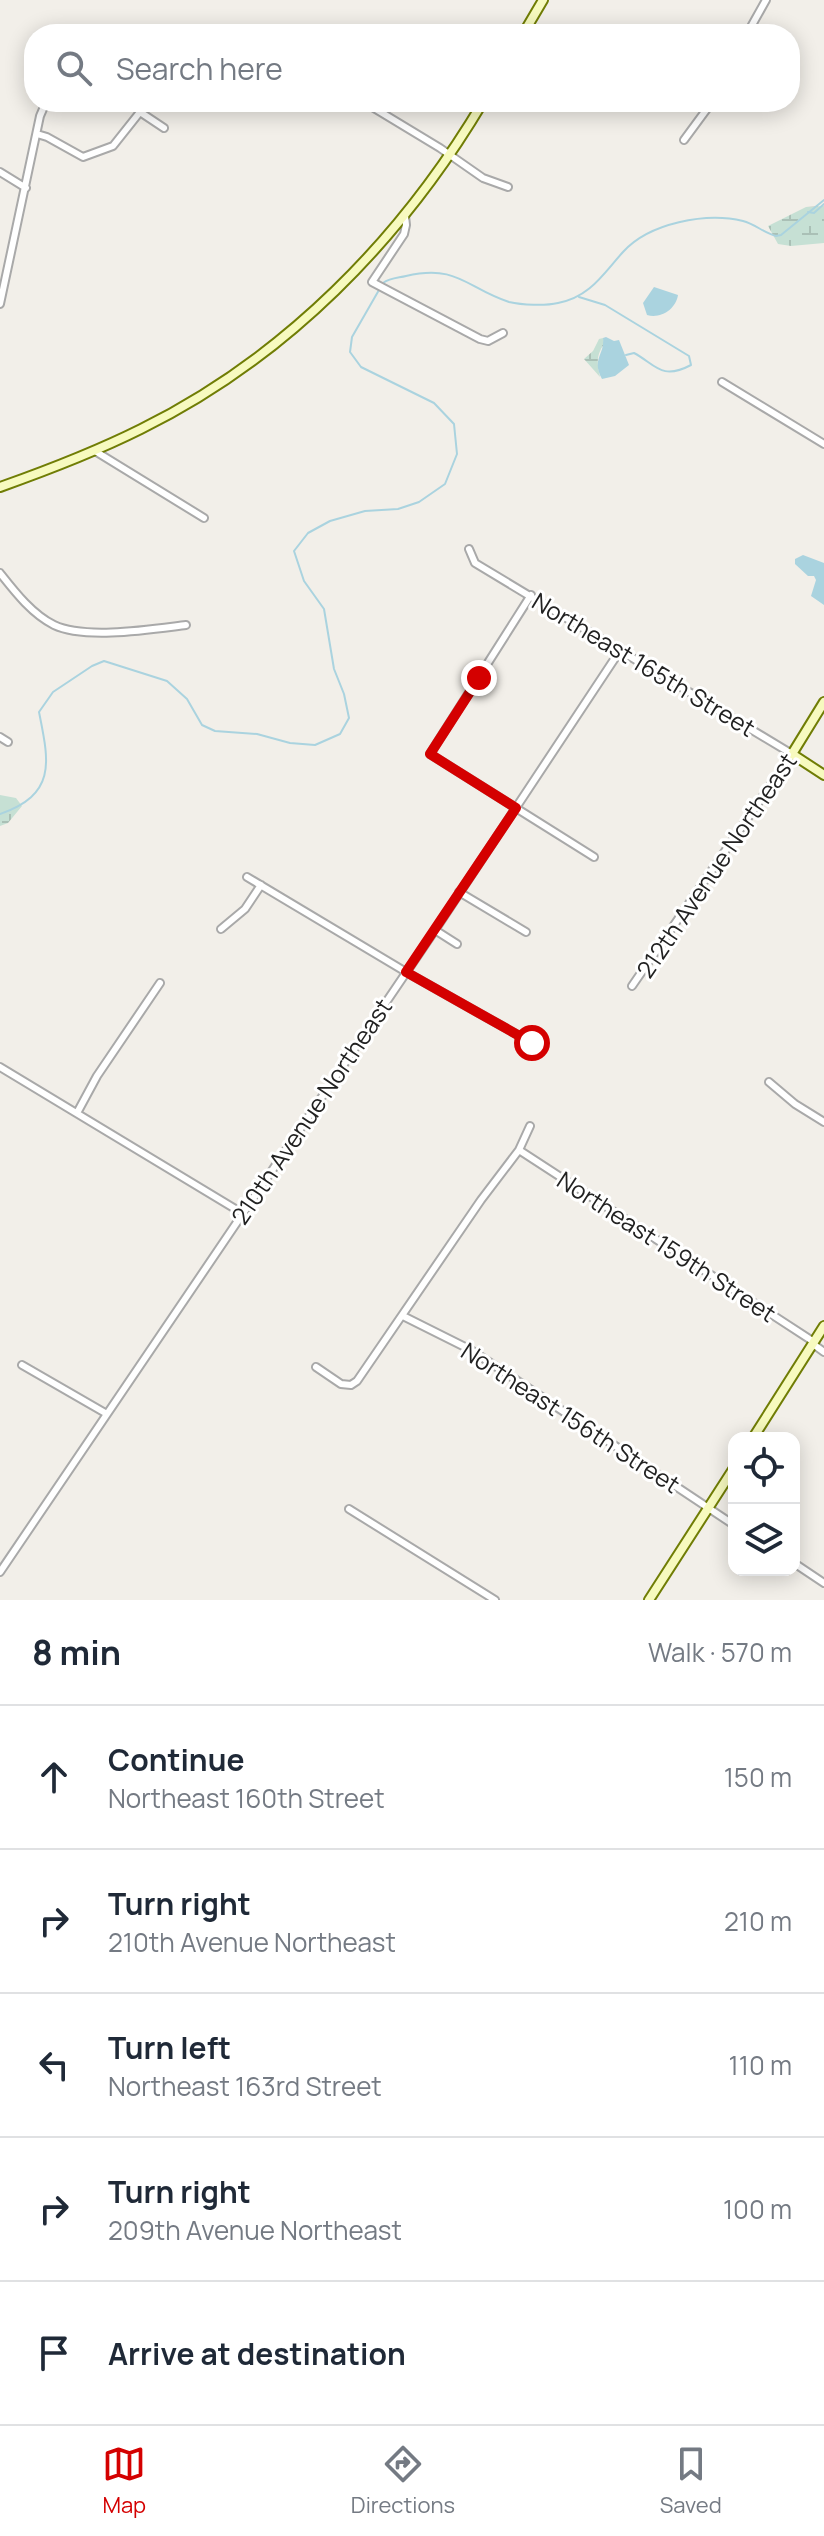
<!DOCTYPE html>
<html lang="en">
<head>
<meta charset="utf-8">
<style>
	body { margin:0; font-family:Manrope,sans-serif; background:#f6f6f7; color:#1f2937 }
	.controls { position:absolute; right:24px; bottom:24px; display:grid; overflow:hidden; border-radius:16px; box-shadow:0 4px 20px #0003 }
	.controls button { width:72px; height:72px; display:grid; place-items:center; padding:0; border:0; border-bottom:2px solid #e0e1e3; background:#fff; color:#1f2937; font:40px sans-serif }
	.stop { position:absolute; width:24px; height:24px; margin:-18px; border:6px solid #d40000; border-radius:50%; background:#fff }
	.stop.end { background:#d40000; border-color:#fff; box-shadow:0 2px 8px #0008 }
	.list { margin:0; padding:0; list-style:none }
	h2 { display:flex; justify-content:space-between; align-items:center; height:104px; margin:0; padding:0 32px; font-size:34px }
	h2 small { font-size:26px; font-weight:400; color:#747a83 }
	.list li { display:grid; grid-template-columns:52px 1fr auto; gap:24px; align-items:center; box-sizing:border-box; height:144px; padding:0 32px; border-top:2px solid #e0e1e3 }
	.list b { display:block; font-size:30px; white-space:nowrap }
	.list p { margin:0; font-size:26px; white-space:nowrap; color:#747a83 }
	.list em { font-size:26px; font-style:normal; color:#747a83 }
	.icon { flex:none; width:44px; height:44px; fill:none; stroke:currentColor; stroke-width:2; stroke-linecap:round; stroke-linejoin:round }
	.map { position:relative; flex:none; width:824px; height:1600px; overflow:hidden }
	.search { position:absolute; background:#fff; box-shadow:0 4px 20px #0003; left:24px; right:24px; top:24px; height:88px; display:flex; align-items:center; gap:20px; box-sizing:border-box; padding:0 28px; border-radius:32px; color:#747a83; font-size:30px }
	.sheet { height:824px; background:#fff }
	nav { display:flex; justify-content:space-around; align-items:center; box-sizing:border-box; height:112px; border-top:2px solid #e0e1e3; background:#fff; font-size:22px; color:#747a83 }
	nav a { display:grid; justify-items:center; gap:4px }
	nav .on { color:#d40000 }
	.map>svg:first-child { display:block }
	.wetland { fill:url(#wetland-marsh) }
	.water { fill:#aad3df }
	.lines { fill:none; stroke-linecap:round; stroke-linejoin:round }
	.stream { stroke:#aad3df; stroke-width:2 }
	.street-casing { stroke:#a9a9a9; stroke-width:10 }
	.secondary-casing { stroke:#707d05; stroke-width:12 }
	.street { stroke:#fff; stroke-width:6 }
	.secondary { stroke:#f7fabf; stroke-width:8 }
	.route { stroke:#d40000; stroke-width:10 }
	.labels { text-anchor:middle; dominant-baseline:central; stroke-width:6; stroke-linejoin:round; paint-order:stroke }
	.street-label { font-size:24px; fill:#222; stroke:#fff }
</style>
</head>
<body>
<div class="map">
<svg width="824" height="1600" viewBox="0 0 824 1600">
	<defs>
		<pattern id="wetland-marsh" width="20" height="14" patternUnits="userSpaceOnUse" patternTransform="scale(2)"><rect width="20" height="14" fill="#c6e0d4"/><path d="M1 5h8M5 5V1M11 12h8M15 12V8" fill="none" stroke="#aac0b6"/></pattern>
	</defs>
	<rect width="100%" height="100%" fill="#f2efe9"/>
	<path class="wetland" d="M824,206V243L791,246L778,244L768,226L806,207Z
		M603,338L604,344C596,356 597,363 600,377L584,359L593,351L599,339Z
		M0,795L16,798L22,806L8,823L0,826Z"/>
	<path class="water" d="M654,287L678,295C676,309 661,319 647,315L643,303Z
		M606,337L614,341L619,340L629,365L615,376L602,379C591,359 605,355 603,338Z
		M803,555L824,563V605L811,596L816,580L814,576H808L795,564V559Z"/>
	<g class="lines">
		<path class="stream" d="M808,212L814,213L824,204
			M579,297L605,305L689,356L691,365C661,381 655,364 634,353L626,355
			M0,814C57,794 49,762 39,712L53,692L92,666L104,661L167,681L187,699L202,725L215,731L257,734L290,743L315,745L340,734L349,718L344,694L334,669L324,609L304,581L294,551L308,533L330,521L365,511L398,509L419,502L445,484L457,454L454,424L434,403L361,367L350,352L352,337L383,283C390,278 398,278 406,276C458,264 466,288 509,302C522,305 545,306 558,303C590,297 603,274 623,252C649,223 706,212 743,221C755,224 764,233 776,236L781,235L824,200"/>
		<g class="street-casing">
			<path id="street" d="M747,34L766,0
				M364,102L440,148L483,178L508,187
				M37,134L47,137L83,157L113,146L140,112L164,128
				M684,140L712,102
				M0,172L26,188
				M405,216L406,225L404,234L372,282L480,339L488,341L503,333
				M0,304L40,116L46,102
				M722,382L824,444
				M95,451L204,518
				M469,549L475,563L792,754L632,986
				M0,573C15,592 32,614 54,625C85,640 153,629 186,625
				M531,595L430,754L594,857
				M0,737L8,742
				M247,877L406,972L532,1043
				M459,892L526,932
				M221,929L245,909L261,885
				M435,930L457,944
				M0,1067L242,1213
				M769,1082L795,1104L824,1122
				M77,1113L97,1076L160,983
				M519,1150L814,1342
				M403,1316L471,1350L734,1525
				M813,1344L824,1352
				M22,1365L107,1414
				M316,1367L341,1384L351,1385L357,1381L481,1200L519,1150L530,1126
				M349,1509L495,1600
				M794,1563L824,1583
				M0,1572L435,930L621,649"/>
		</g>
		<g class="secondary-casing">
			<path id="secondary" d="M523,34L543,0
				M0,487C48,470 95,452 141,429C285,358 401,240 483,102
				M824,702L792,754L824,775
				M753,1438L824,1326
				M649,1600L734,1468"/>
		</g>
		<use href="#street" class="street"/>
		<use href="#secondary" class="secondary"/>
	</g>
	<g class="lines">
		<path class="route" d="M479,678L430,754L516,808L406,972L532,1043"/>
	</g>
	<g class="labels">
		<g class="street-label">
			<text transform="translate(644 664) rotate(31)">Northeast 165th Street</text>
			<text transform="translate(716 865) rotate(-56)">212th Avenue Northeast</text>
			<text transform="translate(311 1111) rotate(-56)">210th Avenue Northeast</text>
			<text transform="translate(667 1246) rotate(33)">Northeast 159th Street</text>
			<text transform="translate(571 1417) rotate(33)">Northeast 156th Street</text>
		</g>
	</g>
</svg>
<div class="controls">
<button><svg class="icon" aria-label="locate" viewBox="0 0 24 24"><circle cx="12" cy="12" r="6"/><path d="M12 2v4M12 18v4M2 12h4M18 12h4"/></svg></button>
<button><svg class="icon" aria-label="layers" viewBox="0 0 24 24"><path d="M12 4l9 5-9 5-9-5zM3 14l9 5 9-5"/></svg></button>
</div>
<div class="stop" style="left:532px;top:1043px"></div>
<div class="stop end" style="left:479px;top:678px"></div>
<div class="search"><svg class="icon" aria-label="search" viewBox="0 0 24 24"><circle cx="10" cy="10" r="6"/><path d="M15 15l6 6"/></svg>Search here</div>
</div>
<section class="sheet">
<h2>8 min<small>Walk · 570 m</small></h2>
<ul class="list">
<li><svg class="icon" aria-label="ahead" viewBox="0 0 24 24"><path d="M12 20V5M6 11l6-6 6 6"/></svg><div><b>Continue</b><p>Northeast 160th Street</p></div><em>150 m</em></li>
<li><svg class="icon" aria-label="right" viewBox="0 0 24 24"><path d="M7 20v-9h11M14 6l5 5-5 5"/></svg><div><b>Turn right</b><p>210th Avenue Northeast</p></div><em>210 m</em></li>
<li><svg class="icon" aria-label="left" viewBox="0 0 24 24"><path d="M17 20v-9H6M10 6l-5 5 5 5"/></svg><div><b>Turn left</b><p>Northeast 163rd Street</p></div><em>110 m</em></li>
<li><svg class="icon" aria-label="right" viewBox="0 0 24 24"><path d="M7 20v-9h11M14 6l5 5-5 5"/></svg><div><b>Turn right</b><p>209th Avenue Northeast</p></div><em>100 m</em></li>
<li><svg class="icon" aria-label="arrive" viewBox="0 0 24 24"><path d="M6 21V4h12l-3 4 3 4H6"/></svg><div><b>Arrive at destination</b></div></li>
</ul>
</section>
<nav>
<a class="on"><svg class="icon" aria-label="map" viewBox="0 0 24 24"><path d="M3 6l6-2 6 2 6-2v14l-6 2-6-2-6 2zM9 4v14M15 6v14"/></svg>Map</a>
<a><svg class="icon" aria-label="directions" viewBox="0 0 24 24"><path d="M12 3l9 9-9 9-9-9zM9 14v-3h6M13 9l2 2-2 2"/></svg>Directions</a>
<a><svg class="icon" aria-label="saved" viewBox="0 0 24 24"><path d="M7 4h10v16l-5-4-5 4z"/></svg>Saved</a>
</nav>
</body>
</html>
